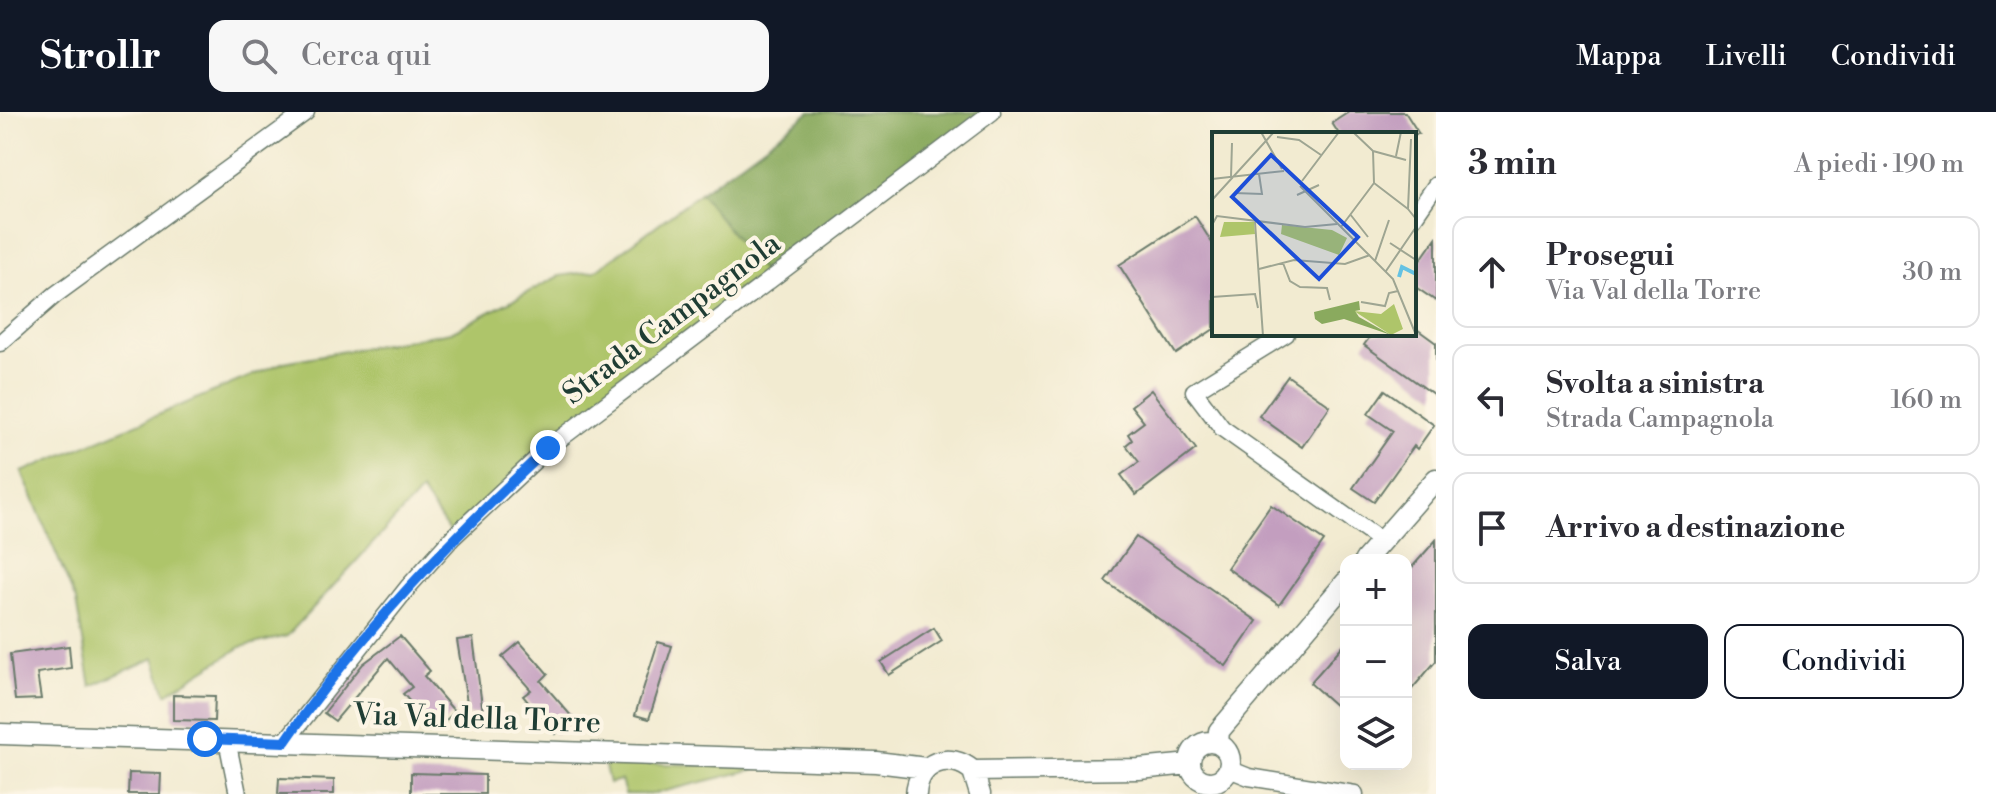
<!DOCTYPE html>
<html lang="it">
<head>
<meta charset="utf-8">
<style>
	body { margin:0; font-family:"Libre Bodoni",serif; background:#f7f7f7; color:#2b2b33 }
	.controls { position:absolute; right:24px; bottom:24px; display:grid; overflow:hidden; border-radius:16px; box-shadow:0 8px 32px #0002 }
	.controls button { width:72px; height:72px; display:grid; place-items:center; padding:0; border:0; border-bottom:2px solid #e1e1e2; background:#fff; color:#2b2b33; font:40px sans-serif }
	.stop { position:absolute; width:24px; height:24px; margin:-18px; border:6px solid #1a73e8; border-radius:50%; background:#fff }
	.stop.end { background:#1a73e8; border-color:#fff; box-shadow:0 2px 8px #0008 }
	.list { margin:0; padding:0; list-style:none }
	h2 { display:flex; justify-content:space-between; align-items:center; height:104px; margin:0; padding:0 32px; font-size:34px }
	h2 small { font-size:26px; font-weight:400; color:#7c7c81 }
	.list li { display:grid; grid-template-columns:52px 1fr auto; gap:24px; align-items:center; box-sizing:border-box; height:112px; margin:0 16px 16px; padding:0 16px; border:2px solid #e1e1e2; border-radius:16px }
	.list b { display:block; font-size:30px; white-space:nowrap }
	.list p { margin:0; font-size:26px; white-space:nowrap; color:#7c7c81 }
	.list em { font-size:26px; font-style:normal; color:#7c7c81 }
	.actions { display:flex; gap:16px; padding:24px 32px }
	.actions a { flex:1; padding:18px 0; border:2px solid #111827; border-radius:16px; text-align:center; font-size:28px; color:#111827 }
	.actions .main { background:#111827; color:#fff }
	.icon { flex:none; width:44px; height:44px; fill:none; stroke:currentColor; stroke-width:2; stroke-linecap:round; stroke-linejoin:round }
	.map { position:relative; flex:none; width:1436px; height:682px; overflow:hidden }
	header { display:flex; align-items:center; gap:48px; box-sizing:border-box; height:112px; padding:0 40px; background:#111827; color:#fff }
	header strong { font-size:38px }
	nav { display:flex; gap:44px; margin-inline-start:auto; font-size:28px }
	.search { width:560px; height:72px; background:#f7f7f7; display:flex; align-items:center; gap:20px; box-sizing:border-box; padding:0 28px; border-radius:16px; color:#7c7c81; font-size:30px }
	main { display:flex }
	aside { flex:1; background:#fff }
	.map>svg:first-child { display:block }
	.green { fill:#aec56a; stroke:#66814f; stroke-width:2 }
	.forest { fill:#8aaa5e; stroke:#547449; stroke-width:2 }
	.building { fill:#c39ebf }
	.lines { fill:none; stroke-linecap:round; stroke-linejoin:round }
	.minor-casing { stroke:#697a6b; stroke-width:19 }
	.tertiary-casing { stroke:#697a6b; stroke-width:23 }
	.minor { stroke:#fff; stroke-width:16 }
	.tertiary { stroke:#fff; stroke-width:20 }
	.route { stroke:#1a73e8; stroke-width:10 }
	.labels { text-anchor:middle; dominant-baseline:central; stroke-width:8; stroke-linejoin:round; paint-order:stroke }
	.street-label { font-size:30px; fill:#1f3d34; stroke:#fcf5e5 }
	.inset-river { fill:none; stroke:#65c2e3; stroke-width:4 }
	.inset-road { fill:none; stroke:#9ea592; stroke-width:2 }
	.view { fill:#1d4ed8; fill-opacity:0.15; stroke:#1d4ed8; stroke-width:4 }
	.inset-edge { fill:none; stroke:#1f3d34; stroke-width:4 }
</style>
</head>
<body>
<header>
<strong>Strollr</strong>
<div class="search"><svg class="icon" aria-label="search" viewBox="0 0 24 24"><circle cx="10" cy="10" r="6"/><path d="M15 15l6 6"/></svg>Cerca qui</div>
<nav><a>Mappa</a><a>Livelli</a><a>Condividi</a></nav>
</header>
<main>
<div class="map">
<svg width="1436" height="682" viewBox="0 0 1436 682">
	<rect width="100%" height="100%" fill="#fcf5e5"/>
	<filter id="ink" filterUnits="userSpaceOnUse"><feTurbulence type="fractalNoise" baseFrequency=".0125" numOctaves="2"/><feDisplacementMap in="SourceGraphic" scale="16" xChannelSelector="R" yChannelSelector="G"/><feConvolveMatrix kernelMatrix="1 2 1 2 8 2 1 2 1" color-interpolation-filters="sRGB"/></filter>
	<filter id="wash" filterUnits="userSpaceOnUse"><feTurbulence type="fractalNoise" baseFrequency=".006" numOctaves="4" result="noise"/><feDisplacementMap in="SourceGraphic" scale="32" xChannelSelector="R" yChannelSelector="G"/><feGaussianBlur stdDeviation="1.8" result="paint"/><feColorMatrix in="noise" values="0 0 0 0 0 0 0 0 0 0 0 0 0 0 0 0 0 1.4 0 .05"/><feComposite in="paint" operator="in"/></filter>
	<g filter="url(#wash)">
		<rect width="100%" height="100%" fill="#f2ebd1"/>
		<path class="green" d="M700,81L769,168L548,336L453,425L421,379L287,524L241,535L166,582L154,546L91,574L76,489L22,360L284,250L451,220L559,164L595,159Z
			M604,650L763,655L653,682H625L621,668L609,671Z"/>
		<path class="forest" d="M810,0H992L769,168L700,81Z"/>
		<g id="blocks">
			<path class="building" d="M1349,0H1405L1419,22H1339L1332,11Z
				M1195,104L1214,134V217L1176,242L1119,153Z
				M1436,126V189L1414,174V157Z
				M1414,215L1436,231V284L1364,233L1372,222H1414Z
				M1288,264L1330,294L1302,335L1259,304Z
				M1151,278L1196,337L1136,383L1121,363L1139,350L1126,333L1132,328L1128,322L1144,310L1131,294Z
				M1385,278L1434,313L1417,337L1414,334L1374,390L1353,376L1393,319L1368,302Z
				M1271,393L1324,429L1279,493L1227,456Z
				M1136,425L1257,509L1226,554L1105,469Z
				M1436,428V549L1406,584V462Z
				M934,516L942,529L889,563L881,550Z
				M400,524L430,559L424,564L455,600L435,618L403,582L412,575L388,546L335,609L324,601L363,552Z
				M473,526L483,601L469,603L457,528Z
				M520,530L548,562L541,569L573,606L555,622L523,584L531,578L502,545Z
				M658,530L672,534L649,607L635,603Z
				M1346,530V603L1310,571Z
				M69,534L71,556L37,561L41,587L15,588L10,542Z
				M173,583L215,584L214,609L173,608Z
				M129,661L161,662L160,682H128Z
				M411,661L485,663V682H411Z
				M279,666L334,668V682H278Z"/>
		</g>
	</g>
	<g filter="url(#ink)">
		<use href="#blocks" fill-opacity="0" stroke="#697a6b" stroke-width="2"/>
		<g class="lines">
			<g class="minor-casing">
				<path id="minor" d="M1414,105L1436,73
					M1286,222L1194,279L1222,316L1381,429
					M0,231L55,183L306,0
					M227,628L238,682
					M285,630L409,474L453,425L548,336L992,0
					M1229,657L1249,665L1355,682"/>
			</g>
			<g class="tertiary-casing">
				<path id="tertiary" d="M1365,448L1436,367
					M0,622L876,650L926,656
					M1190 650a20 20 0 1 1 40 0a20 20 0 1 1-40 0Z
					M1218,631L1219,619L1346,470
					M973,659L1139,657L1190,652
					M916,682C918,649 950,639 973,659L980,682"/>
			</g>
			<use href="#minor" class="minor"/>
			<use href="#tertiary" class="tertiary"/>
		</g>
	</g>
	<g class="lines" filter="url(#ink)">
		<path class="route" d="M205,627L285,630C360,521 452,426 548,336"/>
	</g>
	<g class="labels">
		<g class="street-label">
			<text transform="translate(672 207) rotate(-37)">Strada Campagnola</text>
			<text transform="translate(477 607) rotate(2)">Via Val della Torre</text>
		</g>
	</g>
	<g transform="translate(1212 20)">
		<rect width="204" height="204" fill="#f2ebd1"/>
		<path d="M12,90H42L43,102L8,105ZM70,93L120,98L135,106L127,123L69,102ZM182,172L191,197L179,203L142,179L169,182Z" fill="#aec56a"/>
		<path d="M147,169L148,178L143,179L147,185L179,203L132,187L110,192L103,187L102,180Z" fill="#8aaa5e"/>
		<path class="inset-river" d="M187,145L190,135L204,142"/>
		<path class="inset-road" d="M49,0L70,37M141,0L161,19M65,5L87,8L109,23M199,7L196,77L204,87M161,19L194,28M184,24L189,0M19,45L20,11M0,47L72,39M90,49L127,0M162,51L196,77M88,54L181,147L204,203M22,61L50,62L47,42M85,63L107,53M0,68L62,0M138,82L156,105M43,90L51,204M0,93L5,84L93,95L125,92M129,95L162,51L161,19M178,111L204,128M163,129L177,88M71,131L78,149L88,155L115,156L118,168M47,137L82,128L133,132L158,123M174,139L204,95M0,165L43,162L46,176M149,170L173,174L177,161L186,159"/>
		<path class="view" d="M59,23L146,105L107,147L20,65Z"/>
		<rect width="204" height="204" class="inset-edge"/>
	</g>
</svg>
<div class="controls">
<button>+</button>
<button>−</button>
<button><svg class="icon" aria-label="layers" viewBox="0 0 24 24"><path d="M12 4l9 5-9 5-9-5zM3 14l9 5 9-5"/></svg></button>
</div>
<div class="stop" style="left:205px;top:627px"></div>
<div class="stop end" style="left:548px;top:336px"></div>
</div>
<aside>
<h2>3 min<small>A piedi · 190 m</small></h2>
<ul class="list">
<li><svg class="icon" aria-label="ahead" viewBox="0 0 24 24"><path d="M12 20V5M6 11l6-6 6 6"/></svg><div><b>Prosegui</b><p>Via Val della Torre</p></div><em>30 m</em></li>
<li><svg class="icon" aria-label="left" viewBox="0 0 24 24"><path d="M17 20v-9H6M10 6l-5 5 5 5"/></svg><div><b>Svolta a sinistra</b><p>Strada Campagnola</p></div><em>160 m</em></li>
<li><svg class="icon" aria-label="arrive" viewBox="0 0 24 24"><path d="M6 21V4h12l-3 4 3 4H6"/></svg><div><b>Arrivo a destinazione</b></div></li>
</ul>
<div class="actions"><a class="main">Salva</a><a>Condividi</a></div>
</aside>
</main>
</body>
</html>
